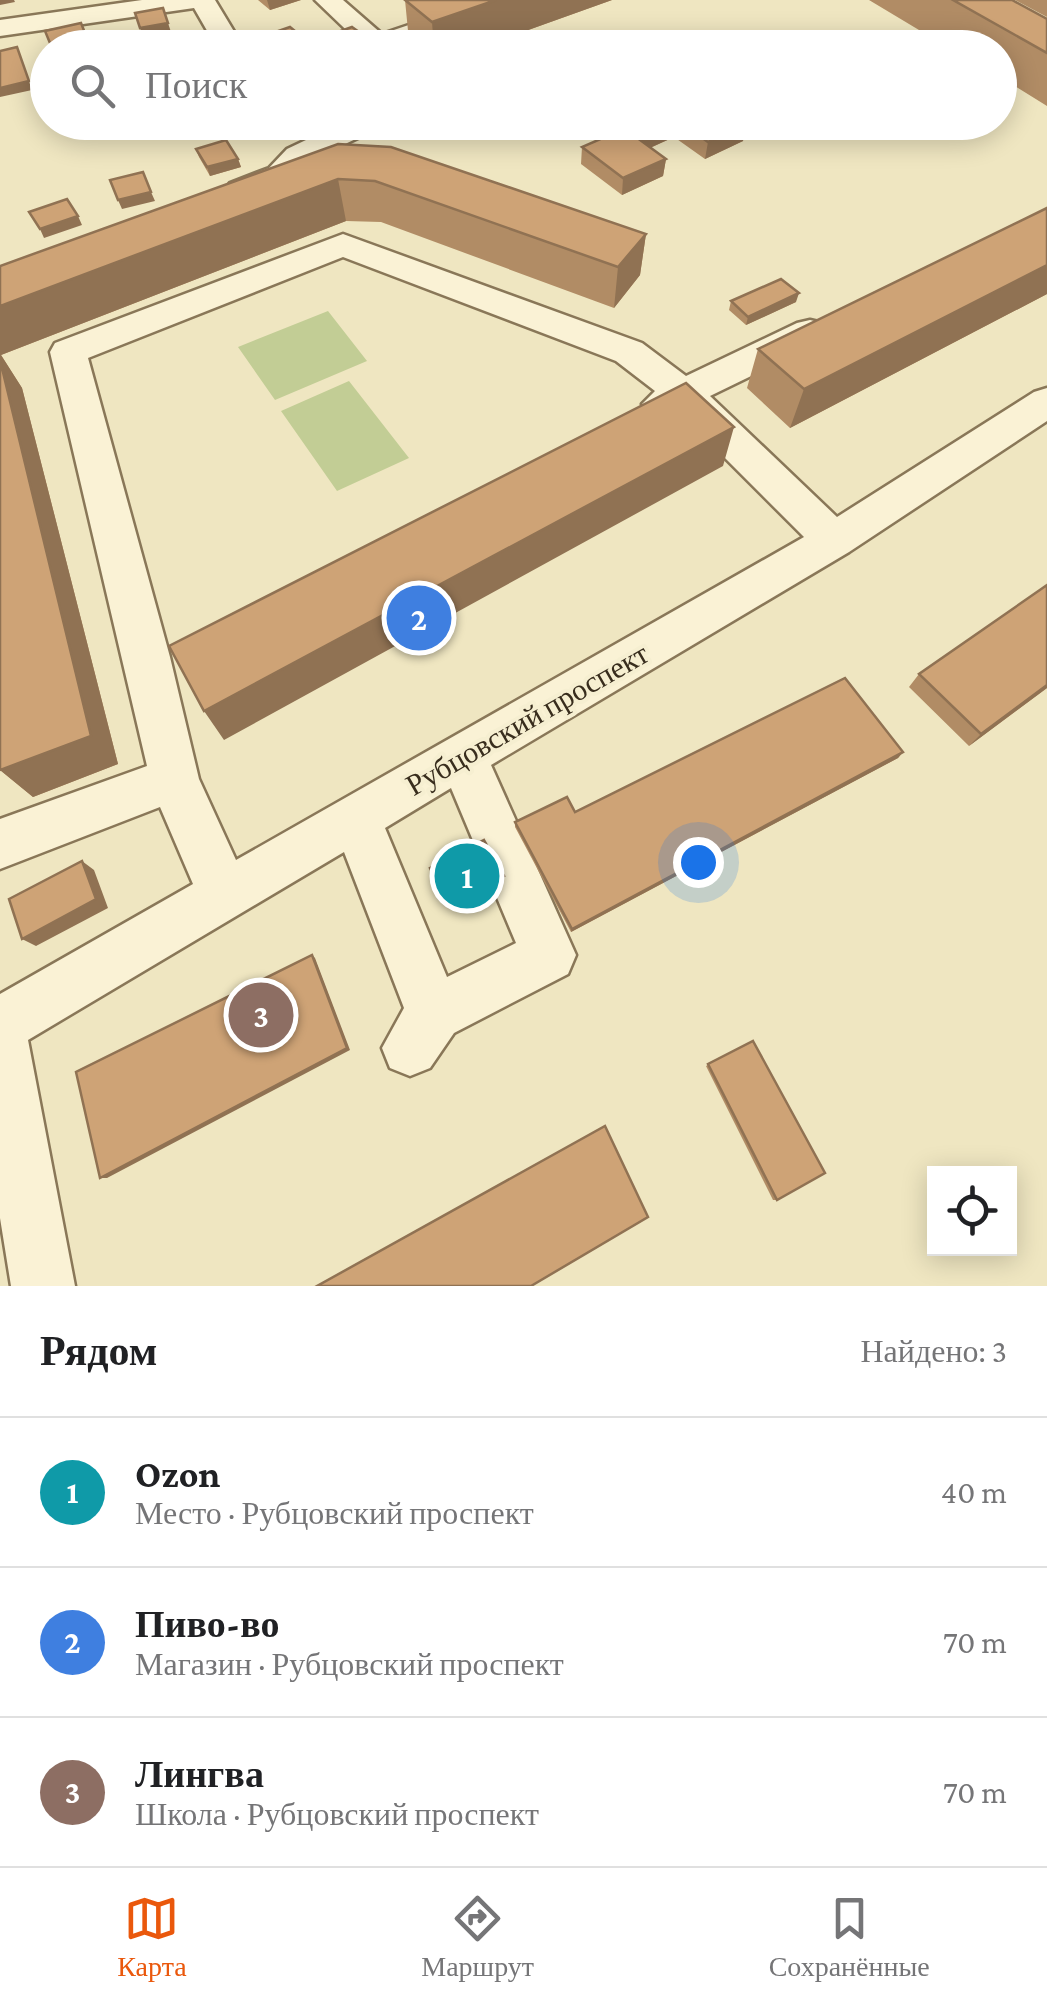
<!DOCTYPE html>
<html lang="ru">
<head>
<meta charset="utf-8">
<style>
	body { margin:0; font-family:"Crimson Pro",serif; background:#f2f2f2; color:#202124 }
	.controls { position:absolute; right:30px; bottom:30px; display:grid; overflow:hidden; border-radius:0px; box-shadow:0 5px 25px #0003 }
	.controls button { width:90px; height:90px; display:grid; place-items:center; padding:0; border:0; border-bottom:2px solid #e0e0e0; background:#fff; color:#202124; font:50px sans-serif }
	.you { position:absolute; left:698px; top:862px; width:35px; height:35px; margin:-25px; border:8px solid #fff; border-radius:50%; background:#1a73e8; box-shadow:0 0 0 15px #1a73e833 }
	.badge { display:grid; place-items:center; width:65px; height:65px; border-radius:50%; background:#ea580c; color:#fff; font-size:32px; font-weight:700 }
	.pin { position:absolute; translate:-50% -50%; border:5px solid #fff; box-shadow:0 2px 10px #0006 }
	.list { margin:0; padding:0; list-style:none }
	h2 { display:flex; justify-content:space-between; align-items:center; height:130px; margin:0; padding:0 40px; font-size:42px }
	h2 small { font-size:32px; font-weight:400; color:#757577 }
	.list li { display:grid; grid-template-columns:65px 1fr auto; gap:30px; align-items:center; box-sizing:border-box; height:150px; padding:0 40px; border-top:2px solid #e0e0e0 }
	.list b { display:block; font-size:38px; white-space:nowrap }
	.list p { margin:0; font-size:32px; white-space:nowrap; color:#757577 }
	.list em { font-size:32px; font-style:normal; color:#757577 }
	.icon { flex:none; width:55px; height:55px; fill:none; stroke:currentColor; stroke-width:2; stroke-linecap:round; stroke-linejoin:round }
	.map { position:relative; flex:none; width:1047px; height:1286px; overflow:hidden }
	.search { position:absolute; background:#fff; box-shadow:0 5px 25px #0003; left:30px; right:30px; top:30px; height:110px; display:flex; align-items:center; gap:25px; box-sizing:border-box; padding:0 35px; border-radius:55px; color:#757577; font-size:38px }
	.sheet { height:580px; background:#fff }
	nav { display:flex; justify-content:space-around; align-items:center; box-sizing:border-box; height:140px; border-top:2px solid #e0e0e0; background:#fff; font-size:28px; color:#757577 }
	nav a { display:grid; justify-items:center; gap:5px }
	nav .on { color:#ea580c }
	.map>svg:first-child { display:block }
	.green { fill:#c2cd95 }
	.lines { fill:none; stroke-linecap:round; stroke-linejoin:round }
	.minor-casing { stroke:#897758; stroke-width:5 }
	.minor { fill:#faf2d5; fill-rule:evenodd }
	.wall { fill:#b18c65 }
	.shaded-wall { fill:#907253 }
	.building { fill:#cea376; stroke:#907253; stroke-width:2.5 }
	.labels { text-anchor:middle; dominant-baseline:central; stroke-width:8; stroke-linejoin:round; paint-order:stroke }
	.street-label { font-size:30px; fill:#382d1d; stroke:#f6efd1 }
</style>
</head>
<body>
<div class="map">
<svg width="1047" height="1286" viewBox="0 0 1047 1286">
	<rect width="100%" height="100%" fill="#efe6c1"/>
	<path class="green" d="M328,311L367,361L275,400L238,347Z
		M349,381L409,458L337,491L281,411Z"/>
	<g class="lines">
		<g class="minor-casing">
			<path id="minor" d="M142,0H215L244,48H217L194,8L0,36V20Z
				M315,0H343L382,34L483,0H522L518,6L395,48H365Z
				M344,122H383L379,128L309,161L291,182L241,199L230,197L225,190L230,183L269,168L287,149Z
				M343,234L642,343L686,376L797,323L810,320L823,323L828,332L823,341L710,396L837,517L1034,392L1047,388V421L849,552L491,765L576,955L568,974L454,1033L430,1068L410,1076L390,1068L382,1048L404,1008L344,852L28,1040L75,1286H11L0,1218V994L193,884L160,807L0,869V819L147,766L50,352L55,343ZM343,257L616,361L655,391L642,404L648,414L661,418L679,412L804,537L236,860L199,779L170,657L88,358ZM451,788L516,943L447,977L385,828Z"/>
		</g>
		<use href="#minor" class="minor"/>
	</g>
	<path class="wall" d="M258,0H301L270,10Z
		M405,0H612L478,48H417L409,41Z
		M869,0H1012L1047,19V106L1000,77V48H949Z
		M1015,0H1047V17Z
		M258,38L316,48H261Z
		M321,38L367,45L361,48H323Z
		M594,122H745L743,141L705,159L674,137L650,148L666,159L663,176L622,195L581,164L582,147L611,135Z
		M338,144L646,234L640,275L614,308L381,222L346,221L1,355L22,388L118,764L33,797L0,770V266Z
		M196,149L238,159L241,167L210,176L199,157Z
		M1047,208V294L790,428L747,388L758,349Z
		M731,301L796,302L746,325L729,310Z
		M1047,585V688L969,746L909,687L919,674Z
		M903,752L898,758L571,932L515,827V822Z
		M753,1041L777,1200H773L706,1066Z"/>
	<path class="shaded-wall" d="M0,0H14L15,2L0,5Z
		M267,0H301L270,10Z
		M496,0H612L478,48H434L432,22Z
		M168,23L171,32L143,37L140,28Z
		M366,37L367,45L361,48H337Z
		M17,47L32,90L0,97V88Z
		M90,122H123L93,130Z
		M217,122L219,131L188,137L185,128Z
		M313,122H327L314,128Z
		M670,122H676L674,137L634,155L636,137Z
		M747,124L743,141L705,159L708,142Z
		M238,159L241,167L210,176L207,167Z
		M666,159L663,176L622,195L623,178Z
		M338,179L346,221L1,355L22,388L118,764L33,797L0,770V306Z
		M151,192L155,201L122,209L118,200Z
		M78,216L82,225L44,238L40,229Z
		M646,234L640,275L614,308L618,267Z
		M1047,265V294L790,428L804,389Z
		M799,293L796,302L746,325L748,317Z
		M734,427L723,466L224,740L204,711Z
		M1047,685V688L969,746L981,734Z
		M903,752L898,758L571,932L572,929Z
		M82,861L94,870L108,908L36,946L22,939Z
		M504,876V880L449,909L448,905Z
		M312,955L315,958L350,1050L107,1178H100Z"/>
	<path class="building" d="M405,0H496L432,22Z
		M953,0H1012L1047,19V53Z
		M163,8L168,23L140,28L135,13Z
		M81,23L91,48H52L45,31Z
		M290,27L316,48H269L258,38Z
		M352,27L366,37L337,48H332L321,38Z
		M17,47L29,81L0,88V51Z
		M183,122H213L185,128Z
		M619,122H670L636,137L666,159L623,178L582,147L626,128Z
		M680,122H745L747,124L708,142Z
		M226,140L238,159L207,167L196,149Z
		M338,144L391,147L646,234L618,267L375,181L338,179L0,306V266Z
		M143,172L151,192L118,200L110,180Z
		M67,199L78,216L40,229L29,212Z
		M1047,208V265L804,389L758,349Z
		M781,279L799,293L748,317L731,301Z
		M0,360L91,736L0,770Z
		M686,383L734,427L204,711L169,646Z
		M1047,585V685L981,734L919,674Z
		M845,678L903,752L572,929L515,822L567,797L575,812Z
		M484,840L504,876L448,905L430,868Z
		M82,861L96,899L22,939L9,899Z
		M312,955L347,1048L100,1178L76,1072Z
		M753,1041L825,1173L777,1200L708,1064Z
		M605,1126L648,1217L531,1286H317Z"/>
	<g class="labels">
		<g class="street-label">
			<text transform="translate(527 719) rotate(-30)">Рубцовский проспект</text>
		</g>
	</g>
</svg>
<div class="controls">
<button><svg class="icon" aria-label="locate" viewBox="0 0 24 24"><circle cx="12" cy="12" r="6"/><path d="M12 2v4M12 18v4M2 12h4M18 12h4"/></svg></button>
</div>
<div class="you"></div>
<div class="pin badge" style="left:467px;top:876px;background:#0f9aa8">1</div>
<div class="pin badge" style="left:419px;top:618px;background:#3f7fe0">2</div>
<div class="pin badge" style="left:261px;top:1015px;background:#8d6e63">3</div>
<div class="search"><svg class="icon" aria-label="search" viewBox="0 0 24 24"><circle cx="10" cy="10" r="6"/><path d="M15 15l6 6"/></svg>Поиск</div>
</div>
<section class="sheet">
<h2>Рядом<small>Найдено: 3</small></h2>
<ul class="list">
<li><span class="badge" style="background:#0f9aa8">1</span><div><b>Ozon</b><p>Место · Рубцовский проспект</p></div><em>40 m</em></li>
<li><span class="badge" style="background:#3f7fe0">2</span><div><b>Пиво-во</b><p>Магазин · Рубцовский проспект</p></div><em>70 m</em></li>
<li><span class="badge" style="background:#8d6e63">3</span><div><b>Лингва</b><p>Школа · Рубцовский проспект</p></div><em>70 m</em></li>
</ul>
</section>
<nav>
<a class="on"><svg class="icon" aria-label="map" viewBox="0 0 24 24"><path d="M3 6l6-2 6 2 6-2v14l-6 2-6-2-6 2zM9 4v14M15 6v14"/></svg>Карта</a>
<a><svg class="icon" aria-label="directions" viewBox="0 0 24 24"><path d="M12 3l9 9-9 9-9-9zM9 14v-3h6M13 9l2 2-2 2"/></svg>Маршрут</a>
<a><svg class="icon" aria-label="saved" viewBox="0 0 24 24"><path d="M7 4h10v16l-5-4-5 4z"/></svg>Сохранённые</a>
</nav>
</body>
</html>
